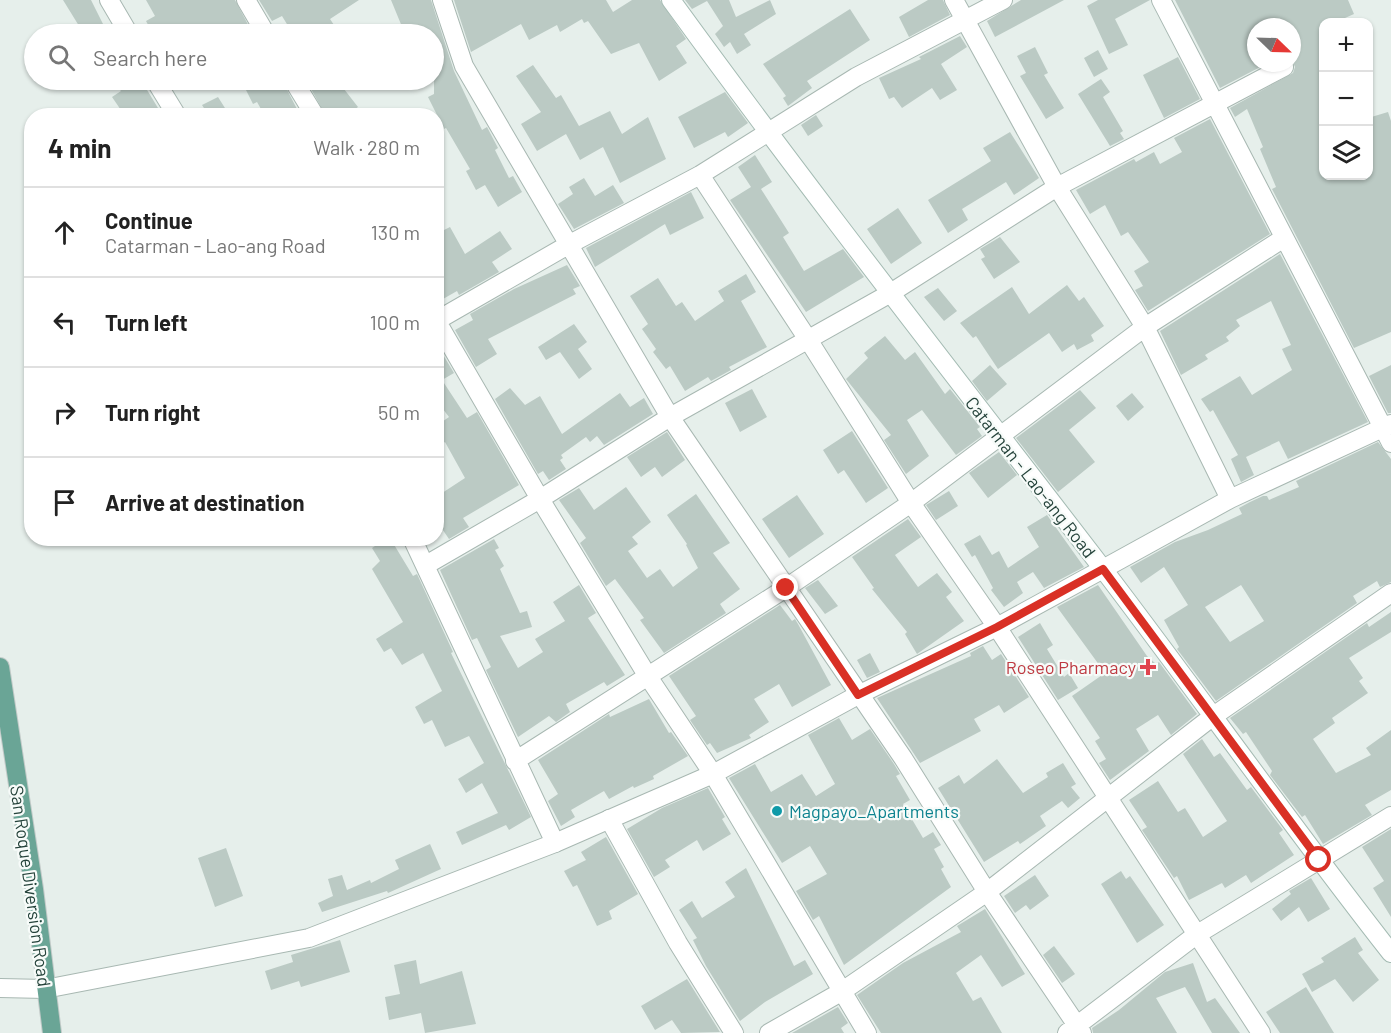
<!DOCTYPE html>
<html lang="en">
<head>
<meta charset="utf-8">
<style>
	body { margin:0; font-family:Barlow,sans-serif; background:#f6f6f6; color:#222 }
	.controls { position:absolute; right:18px; top:18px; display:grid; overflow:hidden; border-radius:12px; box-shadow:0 2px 4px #0004 }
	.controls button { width:54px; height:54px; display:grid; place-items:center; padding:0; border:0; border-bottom:2px solid #e0e0e0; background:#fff; color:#222; font:30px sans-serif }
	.compass { position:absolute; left:1247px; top:18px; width:54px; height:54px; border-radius:50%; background:#fff; box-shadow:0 2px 4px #0004; rotate:113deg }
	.stop { position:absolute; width:18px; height:18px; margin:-14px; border:4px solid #d93025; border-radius:50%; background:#fff }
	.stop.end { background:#d93025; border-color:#fff; box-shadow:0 2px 6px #0008 }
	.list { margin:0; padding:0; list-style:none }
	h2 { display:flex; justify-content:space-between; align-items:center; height:78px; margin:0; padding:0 24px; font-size:26px }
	h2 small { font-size:20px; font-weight:400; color:#767676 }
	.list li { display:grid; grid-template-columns:39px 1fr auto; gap:18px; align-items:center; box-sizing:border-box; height:90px; padding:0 24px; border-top:2px solid #e0e0e0 }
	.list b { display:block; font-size:22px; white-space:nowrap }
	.list p { margin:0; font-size:20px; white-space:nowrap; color:#767676 }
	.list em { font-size:20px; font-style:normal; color:#767676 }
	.icon { flex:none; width:33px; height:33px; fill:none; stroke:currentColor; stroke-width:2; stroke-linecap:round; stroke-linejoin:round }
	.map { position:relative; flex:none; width:1391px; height:1033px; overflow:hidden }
	.search { position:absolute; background:#fff; box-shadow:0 2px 4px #0004; left:24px; top:24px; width:420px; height:66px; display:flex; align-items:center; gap:15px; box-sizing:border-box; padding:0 21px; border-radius:33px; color:#767676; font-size:22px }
	.panel { position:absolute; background:#fff; box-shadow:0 2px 4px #0004; left:24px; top:108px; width:420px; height:438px; border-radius:24px }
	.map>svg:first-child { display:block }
	.building { fill:#bbcac4; fill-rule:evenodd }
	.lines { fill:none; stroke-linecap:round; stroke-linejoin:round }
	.minor-casing { stroke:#a8b8b2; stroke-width:20 }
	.tertiary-casing { stroke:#a8b8b2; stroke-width:20 }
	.secondary-casing { stroke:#a4bbb3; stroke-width:20 }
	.primary-casing { stroke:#c2cac8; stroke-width:20 }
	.minor { stroke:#fff; stroke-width:18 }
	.tertiary { stroke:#fff; stroke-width:18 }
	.secondary { stroke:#fff; stroke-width:18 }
	.primary { stroke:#6aa596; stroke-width:18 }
	.route { stroke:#d93025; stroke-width:8 }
	.health-dot { fill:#e0444e; stroke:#f7fbf9; stroke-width:2 }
	.culture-dot { fill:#0f9aa8; stroke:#f7fbf9; stroke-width:2 }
	.labels { text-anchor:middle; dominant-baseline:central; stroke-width:4.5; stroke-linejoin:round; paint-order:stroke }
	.street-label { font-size:18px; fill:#24423a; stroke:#f7fbf9 }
	.health-label { font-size:18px; fill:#be3a42; stroke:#f7fbf9; text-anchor:end }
	.culture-label { font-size:18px; fill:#0d838f; stroke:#f7fbf9; text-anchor:start }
</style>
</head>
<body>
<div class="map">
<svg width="1391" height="1033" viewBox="0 0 1391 1033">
	<rect width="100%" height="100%" fill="#e6efeb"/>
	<path class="building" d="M63,0H91L108,34H84Z
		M146,0H235L253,34H153L146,21L155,16Z
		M259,0H359L330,19L340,34H293L282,16L272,21Z
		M391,0H431L454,71L482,130L487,127L498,148L495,150L509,178L513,176L522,192L498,207L485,185L476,190L466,171L470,169L446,128L444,129L428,97L434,94V34H405Z
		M454,0H606L613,12L632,0H660L686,39L676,46L687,63L659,81L639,43L611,54L588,21L584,23L582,19L560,32L557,25L529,40L521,24L471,52Z
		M685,0H729L736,17L770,0L776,14L744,34L751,45L737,54L730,42L724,47L715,34L723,26L707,1L692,9Z
		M928,0H943L950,15L909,37L899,17Z
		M1021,0H1064L995,37L987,21Z
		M1098,0H1150L1115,19L1128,45L1109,54L1087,6Z
		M1175,0H1348L1354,14L1336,22H1323V176H1368V118L1388,112L1391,121V332L1354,348L1272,189L1276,187L1260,149L1263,147L1247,109L1235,117L1230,108L1293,73L1295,67L1292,60V27H1256V63H1268L1220,88Z
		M850,9L870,40L807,81L812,88L788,106L783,98L786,96L763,64Z
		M960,36L967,47L941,64L957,90L940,100L932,88L902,108L894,97L889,99L879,78L921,59L919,57Z
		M1035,47L1048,73L1044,75L1064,108L1046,119L1020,76L1026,73L1017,56Z
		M1098,50L1108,69L1094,77L1084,58Z
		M1178,57L1200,99L1164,118L1143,75Z
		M533,65L556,98L561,95L579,126L610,111L622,134L648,117L666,159L620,183L603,147L580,160L566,134L537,151L521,124L541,112L516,76Z
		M1101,79L1110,92L1103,97L1123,131L1120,133L1124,139L1110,146L1078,94Z
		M112,80H141L158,108L146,116H125L112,97L121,91Z
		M241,80H282L297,109L286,116H265L257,102L253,104Z
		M306,80H337L358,107L346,116H326Z
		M725,92L748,123L728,137L725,132L694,148L678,117Z
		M218,97L230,116H209L202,105Z
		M816,115L823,126L808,136L801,125Z
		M1210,119L1270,234L1148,311L1135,290L1143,286L1134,271L1149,262L1128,232L1121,236L1105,205L1090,214L1076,190L1134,159L1136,162L1154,152L1160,164L1182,152L1174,138Z
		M1010,132L1039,178L1014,195L1006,182L962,209L968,220L948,233L928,200L991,161L983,148Z
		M755,155L772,182L761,189L789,233L783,237L804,271L843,249L864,277L806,312L730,200L751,187L738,167Z
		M584,178L595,196L613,185L624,203L574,229L558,204L573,194L569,187Z
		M691,192L704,218L670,235L665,224L595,267L586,248Z
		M898,208L922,243L891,264L867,229Z
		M450,227L465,254L500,231L512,249L492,262L499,272L459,295L457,291L436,303V234Z
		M1000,237L1020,262L994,279L981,259L985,257L980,249Z
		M1280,254L1368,422L1288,459L1279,441L1246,457L1254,475L1241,482L1231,459L1238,455L1213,410L1210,412L1201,399L1240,376L1252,395L1292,370L1282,349L1291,345L1271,301L1236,320L1240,326L1226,337L1229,341L1205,355L1208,359L1181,375L1160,331Z
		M567,265L580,286L573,289L576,294L488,339L497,354L476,367L455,330L473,320L470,314L514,289Z
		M746,274L756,292L741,301L767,347L729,367L731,370L711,381L708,377L685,391L670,366L666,369L653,352L656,349L642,329L648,324L630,296L658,278L676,306L682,302L695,321L724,301L718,291Z
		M1067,285L1079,301L1084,297L1104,326L1091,335L1094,341L1077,350L1074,344L1062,352L1049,333L998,369L976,336L973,338L960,323L1012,287L1029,314Z
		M938,288L957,311L944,321L924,297Z
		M574,324L587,342L578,349L592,369L579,379L560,352L546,360L538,347Z
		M885,336L905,360L915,352L945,394L950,389L980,427L977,429L982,436L956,455L922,410L907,420L929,456L906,474L884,440L891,435L846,379L868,358L864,353Z
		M436,343L454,373L442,380L467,418L477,412L519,485L463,518L469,527L449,539L436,520V497L465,478L445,442L436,448V426L449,417L436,400Z
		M990,365L1007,384L987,401L972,381Z
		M1391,365V413H1388L1369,376Z
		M510,388L525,405L540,396L562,434L620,393L630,407L644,398L653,414L604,445L597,436L590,442L586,437L561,455L563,458L560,460L566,469L549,480L543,471L538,474L495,399Z
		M752,389L767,417L740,432L725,403Z
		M1080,390L1096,408L1069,430L1095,462L1058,492L1016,438Z
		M1132,393L1144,407L1128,421L1116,406Z
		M852,431L888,488L866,503L844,470L838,474L823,450Z
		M667,432L685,460L662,477L655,467L641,477L627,457Z
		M1378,442L1391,459V582L1380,587L1377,581L1353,596L1357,603L1216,701L1177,649L1179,647L1164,620L1188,605L1164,567L1141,583L1130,567L1175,542L1208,530L1242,514L1239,508L1250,502L1263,496H1267L1269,500L1299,487L1296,481ZM1241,585L1264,621L1230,642L1205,607Z
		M999,452L1017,475L988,498L969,473Z
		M626,487L651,522L632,537L638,544L628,551L647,578L660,569L673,587L698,568L686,545L687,544L667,515L696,494L730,543L713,553L740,589L720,604L726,613L664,653L640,620L644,618L615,579L606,586L580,543L586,538L559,500L579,488L594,510Z
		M949,491L958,506L936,520L926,505Z
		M797,495L824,534L789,558L762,519Z
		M1047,515L1084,567L1044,588L1033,572L1017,582L1023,593L1004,607L991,590L993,588L975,555L972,557L964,544L980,535L992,555L999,551L1008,568L1039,547L1027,527Z
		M908,519L921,537L895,555L918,587L937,573L952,592L946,597L964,621L917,654L905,634L907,632L872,589L874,588L852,557Z
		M387,538H390L413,576L417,574L453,652L451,653L531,817L509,830L506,825L462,845L456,832L498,813L482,783L466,793L458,779L484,763L469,736L445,747L432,720L424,724L415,707L442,691L423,653L402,665L391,648L384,652L376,639L403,622L372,569L380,561L372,548Z
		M494,539L499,548L495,550L504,566L500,569L520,613L527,611L532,627L500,636L518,668L543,652L535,639L565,621L553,602L579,585L596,613L588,618L625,675L607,686L604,682L566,704L570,712L556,722L549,716L518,737L486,670L491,667L477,638L472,640L440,570Z
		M818,580L838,606L825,614L805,588Z
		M1098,585L1147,656L1156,664L1159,662L1197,714L1171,735L1158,715L1136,729L1149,751L1110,780L1099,763L1106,759L1095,741L1100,738L1072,696L1105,673L1057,607Z
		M780,605L792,621L795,619L798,624L831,685L792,707L779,684L754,699L769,722L749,735L751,738L717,753L710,743L707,745L690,720L696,716L669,676Z
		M1391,612V632L1349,658L1363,678L1359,681L1368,693L1332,718L1335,723L1313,739L1336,773L1371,755L1366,748L1391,730V790L1365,805L1372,815L1323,844L1305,815L1302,817L1270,775L1272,771L1246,732L1243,734L1230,718L1367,623L1369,627Z
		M1040,623L1053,645L1047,649L1064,677L1069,673L1078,688L1058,700L1018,637Z
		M983,646L992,660L1001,654L1029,697L1004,713L999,705L974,719L981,731L920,763L877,698L971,656L970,653Z
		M870,653L880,672L867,678L857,660Z
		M649,699L669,733L671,732L688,756L653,776L654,779L634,788L633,786L609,799L604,791L571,810L575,817L561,826L548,801L558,794L538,760L609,714L610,717Z
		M839,718L852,740L870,729L894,764L900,774L896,776L910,800L903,804L923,838L933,832L941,845L934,849L944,867L941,869L951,887L844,965L819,916L813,920L796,891L827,874L810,846L782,863L729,778L755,764L771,792L802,774L816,796L835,784L808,735Z
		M1202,739L1214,757L1220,753L1247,790L1251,787L1283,830L1279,833L1294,855L1251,883L1246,875L1225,888L1222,883L1189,900L1177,876L1174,878L1142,830L1147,827L1129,800L1158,781L1178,812L1185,808L1203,837L1227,821L1183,754Z
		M997,759L1023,793L1048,777L1046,773L1063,763L1076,784L1071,787L1080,798L1068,808L1062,801L1040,816L1046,826L1020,844L1018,841L984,862L938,788L959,775L964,784Z
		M708,788L725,817L722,819L731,834L703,851L697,840L665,860L670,867L654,877L627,829L662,808Z
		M1391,829V917L1373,888L1384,881L1362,847Z
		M606,837L638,894L609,911L612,919L597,926L577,885L573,887L564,871L586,860L581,852Z
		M430,844L441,869L388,893L387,891L322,912L318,903L333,896L328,879L342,875L347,890L370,880L371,883L399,869L395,860Z
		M226,848L243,896L215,907L198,858Z
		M746,868L794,966L805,960L813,974L765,1002L740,1021L706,966L693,940L697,938L679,910L692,901L702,918L735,897L725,882Z
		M1121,871L1126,879L1130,876L1164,925L1137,943L1101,884Z
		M1035,875L1049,896L1030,910L1026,905L1015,913L1004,896Z
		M1311,878L1330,909L1308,922L1299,907L1281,921L1272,909L1291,894L1289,891Z
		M985,909L1025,974L1002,987L981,955L956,973L973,1001L981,997L1002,1033H881L857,995L903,963L961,932L957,926Z
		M1355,937L1363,950L1358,953L1379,980L1353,1002L1335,979L1312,992L1302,974L1324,962L1321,958Z
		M340,940L350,972L301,987L299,981L271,990L265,971L293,962L291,955Z
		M1054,946L1075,974L1062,983L1043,955Z
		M416,960L420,984L462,971L476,1024L425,1033L421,1013L389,1020L385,997L400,994L394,965Z
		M1193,963L1207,1002L1215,998L1240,1033H1212L1185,987L1156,998L1177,1033H1093L1092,1028L1119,1010L1165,972Z
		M687,979L720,1032L681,1033L672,1020L655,1030L641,1006Z
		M1306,987L1319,1008L1334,1033H1280L1266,1012Z
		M838,1007L848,1023L841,1028L844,1033H792Z"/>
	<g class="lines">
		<g class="minor-casing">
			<path id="minor" d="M109,0L129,34
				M246,0L266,34
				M442,0L464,66L670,417L903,758L987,892L1082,1033
				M954,0L1057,187L1145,327L1230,499
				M1161,0L1391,443
				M155,80L177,116
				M293,80L315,116
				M700,175L809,341L911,503L997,627L1261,1033
				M436,320L540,499L647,675L713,774L867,1033
				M436,321L568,245L700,175L856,77L1003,0
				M412,538L555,843
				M426,565L540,499L670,417L889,294L1057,187L1284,67
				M1103,569L1230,499L1391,424
				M515,761L786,588L911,503L1145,327L1284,238
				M609,819L678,943L734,1033
				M769,1033L841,992L987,892L1212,717L1391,593
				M1067,1033L1196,935L1391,816"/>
		</g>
		<g class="tertiary-casing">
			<path id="tertiary" d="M0,988L45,989L309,938L555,843L713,774L858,695L997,627L1103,569"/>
		</g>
		<g class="secondary-casing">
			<path id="secondary" d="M671,0C811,193 958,380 1103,569C1200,696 1292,827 1391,953"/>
		</g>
		<g class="primary-casing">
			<path id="primary" d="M0,667L34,889L52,1033"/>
		</g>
		<use href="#minor" class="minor"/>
		<use href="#tertiary" class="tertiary"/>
		<use href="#secondary" class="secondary"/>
		<use href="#primary" class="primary"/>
	</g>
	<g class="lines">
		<path class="route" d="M786,588L858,695L997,627L1103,569L1319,860"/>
	</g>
	<path class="health-dot" d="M1145 658h6v6h6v6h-6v6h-6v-6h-6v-6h6z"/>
	<circle class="culture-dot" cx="777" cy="811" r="6"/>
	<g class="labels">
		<g class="street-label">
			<text transform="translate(1031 477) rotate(52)">Catarman - Lao-ang Road</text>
			<text transform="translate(31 886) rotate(82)">San Roque Diversion Road</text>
		</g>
		<g class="health-label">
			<text x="1136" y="667">Roseo Pharmacy</text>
		</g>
		<g class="culture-label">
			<text x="789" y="811">Magpayo_Apartments</text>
		</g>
	</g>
</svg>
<div class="controls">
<button>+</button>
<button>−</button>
<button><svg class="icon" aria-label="layers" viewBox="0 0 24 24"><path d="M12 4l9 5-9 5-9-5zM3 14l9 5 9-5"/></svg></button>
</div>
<svg class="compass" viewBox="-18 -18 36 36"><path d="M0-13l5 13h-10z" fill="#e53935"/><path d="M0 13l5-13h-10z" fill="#767676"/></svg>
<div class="stop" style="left:1319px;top:860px"></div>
<div class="stop end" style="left:786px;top:588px"></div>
<div class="search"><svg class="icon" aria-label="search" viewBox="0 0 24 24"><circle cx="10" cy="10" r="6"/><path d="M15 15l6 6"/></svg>Search here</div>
<section class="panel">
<h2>4 min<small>Walk · 280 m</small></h2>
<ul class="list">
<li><svg class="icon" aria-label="ahead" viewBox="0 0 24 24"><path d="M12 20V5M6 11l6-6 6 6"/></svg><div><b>Continue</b><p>Catarman - Lao-ang Road</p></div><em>130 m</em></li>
<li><svg class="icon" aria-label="left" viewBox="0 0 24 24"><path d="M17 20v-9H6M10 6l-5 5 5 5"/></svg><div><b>Turn left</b></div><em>100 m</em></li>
<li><svg class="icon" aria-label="right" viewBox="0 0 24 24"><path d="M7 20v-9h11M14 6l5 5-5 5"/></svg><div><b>Turn right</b></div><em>50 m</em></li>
<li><svg class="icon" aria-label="arrive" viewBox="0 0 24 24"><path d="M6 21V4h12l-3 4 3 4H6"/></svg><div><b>Arrive at destination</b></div></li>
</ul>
</section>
</div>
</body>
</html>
